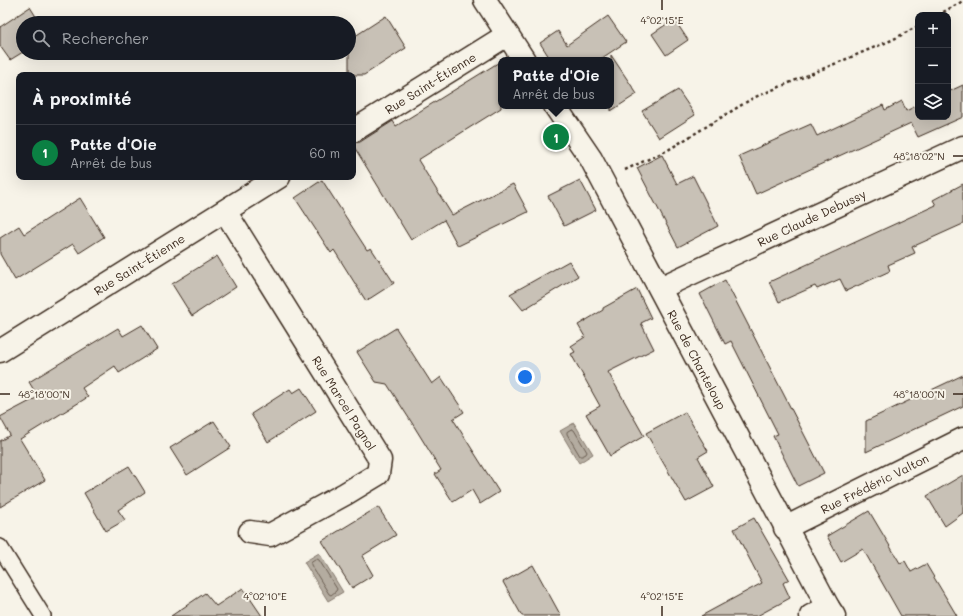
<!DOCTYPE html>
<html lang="fr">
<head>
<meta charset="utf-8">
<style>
	body { margin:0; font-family:Mali,sans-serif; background:#242831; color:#f1f3f6 }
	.controls { position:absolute; right:12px; top:12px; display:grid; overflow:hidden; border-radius:8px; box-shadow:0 4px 16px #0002 }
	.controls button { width:36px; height:36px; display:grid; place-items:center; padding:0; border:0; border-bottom:1px solid #363941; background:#171b24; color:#f1f3f6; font:20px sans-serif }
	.you { position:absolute; left:525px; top:377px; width:14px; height:14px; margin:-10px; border:3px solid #fff; border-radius:50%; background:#1a73e8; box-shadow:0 0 0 6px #1a73e833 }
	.badge { display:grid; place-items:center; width:26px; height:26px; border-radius:50%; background:#0b8043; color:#fff; font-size:13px; font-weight:700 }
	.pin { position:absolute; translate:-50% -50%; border:2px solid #fff; box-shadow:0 1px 4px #0006 }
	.popup { position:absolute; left:498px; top:57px; width:116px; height:52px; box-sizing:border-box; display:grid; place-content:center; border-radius:8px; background:#171b24; filter:drop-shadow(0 1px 3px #0005); font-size:13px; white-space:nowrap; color:#9ea1a6 }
	.popup b { font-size:15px; color:#f1f3f6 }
	.popup::after { content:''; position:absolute; left:50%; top:100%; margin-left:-8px; border:8px solid transparent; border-top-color:#171b24 }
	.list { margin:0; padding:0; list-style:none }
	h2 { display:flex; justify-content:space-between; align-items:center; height:52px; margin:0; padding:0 16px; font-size:17px }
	h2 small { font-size:13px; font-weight:400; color:#9ea1a6 }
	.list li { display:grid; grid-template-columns:26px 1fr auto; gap:12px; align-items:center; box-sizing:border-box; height:56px; padding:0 16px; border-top:1px solid #363941 }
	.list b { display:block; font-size:15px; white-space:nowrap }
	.list p { margin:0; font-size:13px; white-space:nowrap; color:#9ea1a6 }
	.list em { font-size:13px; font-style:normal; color:#9ea1a6 }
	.icon { flex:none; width:22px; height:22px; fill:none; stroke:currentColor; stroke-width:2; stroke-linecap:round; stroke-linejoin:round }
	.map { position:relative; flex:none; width:963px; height:616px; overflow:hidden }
	.search { position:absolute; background:#171b24; box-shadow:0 4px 16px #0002; left:16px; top:16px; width:340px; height:44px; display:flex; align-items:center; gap:10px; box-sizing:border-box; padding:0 14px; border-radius:22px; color:#9ea1a6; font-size:15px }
	.panel { position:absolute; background:#171b24; box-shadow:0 4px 16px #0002; left:16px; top:72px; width:340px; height:108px; border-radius:8px }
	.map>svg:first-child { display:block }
	.water { fill:#b4aca0; stroke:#84786c }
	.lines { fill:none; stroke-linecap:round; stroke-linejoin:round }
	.shore { stroke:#6b5e52; stroke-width:1 }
	.building { fill:#c8c1b6; stroke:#3b2a1e }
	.lane-casing { stroke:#3b2a1e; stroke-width:18 }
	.street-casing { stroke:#3b2a1e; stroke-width:25 }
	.secondary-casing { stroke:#3b2a1e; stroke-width:25 }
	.path { stroke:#3b2a1e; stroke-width:2.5; stroke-dasharray:3 3; stroke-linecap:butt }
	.lane { stroke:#f7f3e8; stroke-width:15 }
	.street { stroke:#f7f3e8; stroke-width:22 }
	.secondary { stroke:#f7f3e8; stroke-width:22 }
	.ticks { fill:none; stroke:#3b2a1e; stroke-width:1.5 }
	.labels { text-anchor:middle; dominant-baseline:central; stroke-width:4; stroke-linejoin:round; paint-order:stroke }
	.street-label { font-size:12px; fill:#3b2a1e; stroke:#f7f3e8 }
	.ticks-label { font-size:10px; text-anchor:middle; fill:#3b2a1e; stroke:#f7f3e8; stroke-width:4; stroke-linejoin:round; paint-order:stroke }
</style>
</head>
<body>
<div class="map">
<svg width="963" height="616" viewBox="0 0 963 616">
	<rect width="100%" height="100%" fill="#f7f3e8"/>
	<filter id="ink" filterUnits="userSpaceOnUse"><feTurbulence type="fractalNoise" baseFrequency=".025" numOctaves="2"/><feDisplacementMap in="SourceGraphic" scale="8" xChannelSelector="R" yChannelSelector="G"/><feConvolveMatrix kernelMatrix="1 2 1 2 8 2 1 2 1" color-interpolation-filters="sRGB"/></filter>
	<g filter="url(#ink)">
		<path class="water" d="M574,423L593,454L579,463L560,431Z
			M319,553L343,592L328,601L304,562Z"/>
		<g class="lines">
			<path class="shore" d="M572,429L574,430L587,452L586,454L582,456H580L567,434V432Z
				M317,559L319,560L337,589L336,591L331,595L329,594L311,565V563Z"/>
		</g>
		<path class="building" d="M30,7L40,23H23V52L10,60L0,46V27Z
			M386,16L406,48L364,75H349V40Z
			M608,16L626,42L599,60H544L549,57L540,43L558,31L567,45Z
			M674,19L688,40L666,55L652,34Z
			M611,55L637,94L611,111Z
			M501,61V108L418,160L452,215L513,184L528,212L458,246L444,220L411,240L353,145V143L360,142L393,121L396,126Z
			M963,85V117L918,137L911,123L756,194L739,156L811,124L817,136L883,105L885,110L902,101L906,111L918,105V117H948V92Z
			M678,90L695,115L659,138L642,111Z
			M662,155L677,184L693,176L718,226L678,247L637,168Z
			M322,180L367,250L371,248L394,283L366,301L334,250L331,253L295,198Z
			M580,180L596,210L564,226L548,196Z
			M963,184V224L912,247L915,253L888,265L890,271L846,291L840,279L817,289L815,286L779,302L769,282L936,205L933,200Z
			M80,198L104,237L79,253L73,244L15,280L0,254V238L19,226L24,234Z
			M217,256L236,287L192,316L172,284Z
			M569,261L578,276L523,310L510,294Z
			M725,280L824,473L798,486L773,436L778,434L731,341L725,344L700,294Z
			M637,289L651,318L641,323L654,349L608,372L644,436L610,456L586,414L600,406L571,354L575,352L571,346L585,337L578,325L603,310V308Z
			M142,325L157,349L119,373L115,366L82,388L88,397L20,439L45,480L0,507V441L10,435L0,417L38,397L29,382L118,328L123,336Z
			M396,328L432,384L441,377L464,412L453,419L499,492L480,504L472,490L453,502L435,474L441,470L412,423L387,384L376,382L357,352Z
			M963,375V406L866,452V421Z
			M301,388L316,411L268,442L251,414L290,389L293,393Z
			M685,412L708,451L698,457L714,487L686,502L646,433Z
			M214,421L231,447L187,475L170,448Z
			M129,466L145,492L118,510L125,520L106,531L84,493Z
			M963,475V513L945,526L927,496Z
			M378,507L396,535L362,556L373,575L352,588L322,541Z
			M869,511L900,563L905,561L911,572L926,564L957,616H901L863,549L841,562L827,536Z
			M754,518L789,579L783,583L790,598L757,616H701L762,583L734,529Z
			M533,565L561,616H522L503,582Z
			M243,588L262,616H171L205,593L216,606Z"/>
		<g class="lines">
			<g class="lane-casing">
				<path id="lane" d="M0,547L43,616"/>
			</g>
			<g class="street-casing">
				<g id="street">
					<path id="s1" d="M353,131L507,35"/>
					<path id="s2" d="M225,211L380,460L378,474L345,494L270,535L250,532"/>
					<path id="s3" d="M660,288L963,147"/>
					<path id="s4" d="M0,351L279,177"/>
					<path id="s5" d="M785,528L963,439"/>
					<path d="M811,616L828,607"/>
				</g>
			</g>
			<g class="secondary-casing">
				<g id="secondary">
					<path d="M485,0L524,60"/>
					<path id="s6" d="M555,106L591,159L828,607L834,616"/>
				</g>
			</g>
			<path class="path" d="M938,15L963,1
				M625,170L668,150L753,98L892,40L918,26"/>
			<use href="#lane" class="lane"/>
			<use href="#street" class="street"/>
			<use href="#secondary" class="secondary"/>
		</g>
	</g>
	<path class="ticks" d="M662,0V10M953,156H963M0,394H10M953,394H963M265,606V616M662,606V616"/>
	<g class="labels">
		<g class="street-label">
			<text stroke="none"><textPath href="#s1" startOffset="91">Rue Saint-Étienne</textPath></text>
			<text stroke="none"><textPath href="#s3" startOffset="167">Rue Claude Debussy</textPath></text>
			<text stroke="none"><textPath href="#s4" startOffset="164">Rue Saint-Étienne</textPath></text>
			<text stroke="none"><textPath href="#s6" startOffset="291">Rue de Chanteloup</textPath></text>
			<text stroke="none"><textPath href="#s2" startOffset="226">Rue Marcel Pagnol</textPath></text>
			<text stroke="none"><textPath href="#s5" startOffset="100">Rue Frédéric Valton</textPath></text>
		</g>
	</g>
	<g class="ticks-label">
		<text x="662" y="24">4°02'15"E</text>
		<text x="919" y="160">48°18'02"N</text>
		<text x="44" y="398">48°18'00"N</text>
		<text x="919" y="398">48°18'00"N</text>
		<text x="265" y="600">4°02'10"E</text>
		<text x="662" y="600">4°02'15"E</text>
	</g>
</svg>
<div class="controls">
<button>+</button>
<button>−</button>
<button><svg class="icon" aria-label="layers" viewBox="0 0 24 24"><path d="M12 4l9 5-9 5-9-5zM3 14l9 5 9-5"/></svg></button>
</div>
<div class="you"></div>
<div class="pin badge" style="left:556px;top:137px">1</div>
<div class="popup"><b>Patte d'Oie</b>Arrêt de bus</div>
<div class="search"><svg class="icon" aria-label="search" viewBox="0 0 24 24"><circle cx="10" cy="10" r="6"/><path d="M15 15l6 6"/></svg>Rechercher</div>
<section class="panel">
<h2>À proximité<small></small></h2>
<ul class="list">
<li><span class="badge">1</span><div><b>Patte d'Oie</b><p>Arrêt de bus</p></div><em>60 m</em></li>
</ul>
</section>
</div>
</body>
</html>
